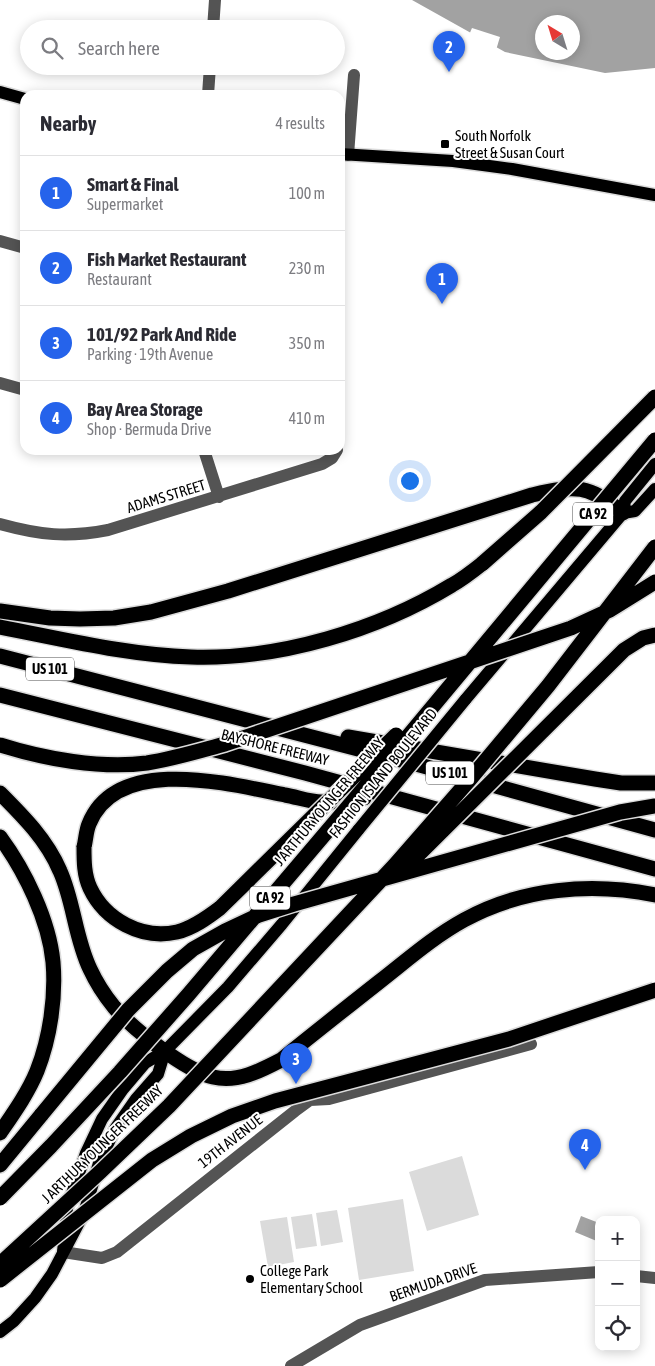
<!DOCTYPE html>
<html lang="en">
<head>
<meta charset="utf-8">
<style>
	body { margin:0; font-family:"Asap Condensed",sans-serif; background:#f2f2f3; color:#2b2b33 }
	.controls { position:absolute; right:15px; bottom:15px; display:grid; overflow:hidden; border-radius:10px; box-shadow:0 2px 12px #0003 }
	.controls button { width:45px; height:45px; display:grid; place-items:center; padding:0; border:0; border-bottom:1px solid #e1e1e2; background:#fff; color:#2b2b33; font:25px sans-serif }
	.compass { position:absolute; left:535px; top:15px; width:45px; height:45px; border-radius:50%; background:#fff; box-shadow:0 2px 12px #0003; rotate:322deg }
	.you { position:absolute; left:409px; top:480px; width:18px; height:18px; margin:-12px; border:4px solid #fff; border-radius:50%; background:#1a73e8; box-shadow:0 0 0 8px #1a73e833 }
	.badge { display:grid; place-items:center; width:32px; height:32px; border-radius:50%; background:#2563eb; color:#fff; font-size:16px; font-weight:700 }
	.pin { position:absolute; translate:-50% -41px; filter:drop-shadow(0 1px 2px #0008) }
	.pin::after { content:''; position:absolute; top:26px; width:18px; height:15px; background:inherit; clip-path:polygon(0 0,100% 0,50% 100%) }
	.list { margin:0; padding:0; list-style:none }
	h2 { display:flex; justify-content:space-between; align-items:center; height:65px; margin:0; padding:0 20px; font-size:21px }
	h2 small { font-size:16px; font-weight:400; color:#7c7c81 }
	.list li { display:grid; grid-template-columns:32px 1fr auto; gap:15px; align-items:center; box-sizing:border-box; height:75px; padding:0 20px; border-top:1px solid #e1e1e2 }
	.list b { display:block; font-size:19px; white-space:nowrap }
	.list p { margin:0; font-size:16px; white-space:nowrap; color:#7c7c81 }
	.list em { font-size:16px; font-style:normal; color:#7c7c81 }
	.icon { flex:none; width:28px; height:28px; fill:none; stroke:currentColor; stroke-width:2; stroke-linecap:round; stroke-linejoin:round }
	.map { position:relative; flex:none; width:655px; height:1366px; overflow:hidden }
	.search { position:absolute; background:#fff; box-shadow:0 2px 12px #0003; left:20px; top:20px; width:325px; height:55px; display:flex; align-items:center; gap:12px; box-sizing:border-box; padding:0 18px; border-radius:28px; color:#7c7c81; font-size:19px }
	.panel { position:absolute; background:#fff; box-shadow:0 2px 12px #0003; left:20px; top:90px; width:325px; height:365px; border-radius:15px }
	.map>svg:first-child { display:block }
	.green { fill:#dbdbdb }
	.water { fill:#a2a2a2; fill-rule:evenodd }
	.pier { fill:#fff }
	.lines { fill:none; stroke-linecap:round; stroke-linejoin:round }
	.major-casing { stroke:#dbdbdb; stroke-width:15 }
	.highway-casing { stroke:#dbdbdb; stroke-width:18 }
	.minor { stroke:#545454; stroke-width:12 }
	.major { stroke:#000; stroke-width:12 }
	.highway { stroke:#000; stroke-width:15 }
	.major-bridge-casing { stroke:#dbdbdb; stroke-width:15; stroke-linecap:butt }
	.highway-bridge-casing { stroke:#dbdbdb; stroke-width:18; stroke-linecap:butt }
	.major-bridge { stroke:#000; stroke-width:12 }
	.highway-bridge { stroke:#000; stroke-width:15 }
	.poi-dot { fill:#000; stroke:#fff; stroke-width:2 }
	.labels { text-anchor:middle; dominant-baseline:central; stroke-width:4; stroke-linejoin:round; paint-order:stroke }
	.shield { fill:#fff; stroke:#4c4c4c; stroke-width:1 }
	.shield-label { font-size:14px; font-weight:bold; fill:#000 }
	.poi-label { font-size:15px; fill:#000; stroke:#fff; text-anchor:start }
	.street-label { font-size:15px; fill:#000; stroke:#fff }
</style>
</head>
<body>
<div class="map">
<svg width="655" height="1366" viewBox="0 0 655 1366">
	<rect width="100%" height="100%" fill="#fff"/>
	<path class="green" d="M462,1156L479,1215L427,1231L409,1172Z
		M403,1199L414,1271L359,1280L348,1208Z
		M337,1210L343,1242L321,1246L316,1213Z
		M312,1214L317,1246L296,1249L291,1217Z
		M287,1217L294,1262L268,1267L260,1221Z"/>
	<path class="water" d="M412,0H655V68L605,73L505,52ZM542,22H572V52H542Z
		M581,1216L599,1223V1242L575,1232Z"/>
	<path class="pier" d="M472,28L500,37L496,50L469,35Z"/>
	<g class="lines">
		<g class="major-casing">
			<path id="major" d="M0,92L25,99
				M340,154L453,161L512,169L655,195
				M623,513L635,511L655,489
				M465,700L623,513L625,501L655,464
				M63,1252L67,1208L86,1153L102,1119L123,1089L145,1063L165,1051L228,987L282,924L359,829
				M0,1332L14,1321L35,1298L52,1274L84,1213L99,1163L115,1129L136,1099L158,1074L165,1051"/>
		</g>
		<g class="highway-casing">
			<path id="highway" d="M0,611L50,618L80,619L114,618L151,612L228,591L532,495C576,485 588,484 623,513
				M0,627C63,639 127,655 191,657C279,660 378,630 452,585C463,579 473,571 483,563
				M0,656L416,764L655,830
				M0,695L305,773L655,869
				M348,737L595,779L621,783H655
				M0,793C23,816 47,840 60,871C74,902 75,938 90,969C96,982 105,996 114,1007C133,1029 184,1070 213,1077C237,1083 260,1071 281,1060C313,1034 346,1008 379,982C406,961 433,937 464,920C522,888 591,882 655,895
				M0,837C25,871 49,920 53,962C56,997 50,1038 37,1071C28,1093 13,1114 0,1133
				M84,847C86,839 86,831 89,824C117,754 230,784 285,795C297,797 310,802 322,802C336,803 351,799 364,798
				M0,1165L42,1114"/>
		</g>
		<path class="minor" d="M213,29L215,0
			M208,95L210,66
			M348,155L354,75
			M0,241L25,248
			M0,383L25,390
			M204,450L219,497
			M0,524C40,535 67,538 108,530L322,464L332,458L337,450
			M63,1252L102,1258L117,1252L295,1111L310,1100L329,1099L531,1044
			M636,1276L655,1278
			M291,1366L360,1325L485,1280L599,1272"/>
		<use href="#major" class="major"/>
		<use href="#highway" class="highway"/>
		<g class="major-bridge-casing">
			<path id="major-bridge" d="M359,829L465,700"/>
		</g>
		<g class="highway-bridge-casing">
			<path id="highway-bridge" d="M483,563L541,512L655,397
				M0,745C44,759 101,769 147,763C173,759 199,751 225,744L571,628L610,610L655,582
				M84,847C84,861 84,875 90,888C105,920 142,940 177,932C193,928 207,918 220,908L396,735
				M400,873L624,650L643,638L655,635
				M42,1114L128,1010L167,971L193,949L225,931L259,915L294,904L620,812L655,806
				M0,1198L51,1146L120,1072L188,995L409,735L655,440
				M0,1264L100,1172L169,1106L394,866L471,778L548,686L655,547
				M0,1280L152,1160L191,1136L232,1116L275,1101L509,1039L655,990"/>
		</g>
		<use href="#major-bridge" class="major-bridge"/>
		<use href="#highway-bridge" class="highway-bridge"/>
	</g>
	<g class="poi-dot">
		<rect x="440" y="139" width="10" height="10" rx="2.5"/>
		<circle cx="250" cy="1279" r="5"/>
	</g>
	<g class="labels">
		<g class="shield">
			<rect x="573" y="502.5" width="40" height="23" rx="4"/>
			<rect x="26" y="657.5" width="48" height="23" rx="4"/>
			<rect x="426" y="761.5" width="48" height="23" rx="4"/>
			<rect x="250" y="886.5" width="40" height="23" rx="4"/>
		</g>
		<g class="shield-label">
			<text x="593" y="514">CA 92</text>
			<text x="50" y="669">US 101</text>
			<text x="450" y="773">US 101</text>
			<text x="270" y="898">CA 92</text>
		</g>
		<g class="poi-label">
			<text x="455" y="135">South Norfolk<tspan x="455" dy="17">Street &amp; Susan Court</tspan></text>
			<text x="260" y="1270">College Park<tspan x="260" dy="17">Elementary School</tspan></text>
		</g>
		<g class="street-label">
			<text transform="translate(166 496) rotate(-17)">ADAMS STREET</text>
			<text transform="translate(275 747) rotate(14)">BAYSHORE FREEWAY</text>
			<text transform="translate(383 773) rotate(-51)">FASHION ISLAND BOULEVARD</text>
			<text transform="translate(329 801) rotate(-50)">J ARTHUR YOUNGER FREEWAY</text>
			<text transform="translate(230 1141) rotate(-38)">19TH AVENUE</text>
			<text transform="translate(102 1144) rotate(-44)">J ARTHUR YOUNGER FREEWAY</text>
			<text transform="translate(433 1282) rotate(-19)">BERMUDA DRIVE</text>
		</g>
	</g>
</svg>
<div class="controls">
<button>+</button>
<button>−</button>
<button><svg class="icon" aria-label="locate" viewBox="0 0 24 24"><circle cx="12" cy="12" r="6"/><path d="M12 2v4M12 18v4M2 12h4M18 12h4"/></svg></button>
</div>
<svg class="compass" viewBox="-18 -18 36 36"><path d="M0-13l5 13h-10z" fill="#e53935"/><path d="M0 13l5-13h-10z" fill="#7c7c81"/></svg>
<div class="you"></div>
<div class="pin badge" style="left:442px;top:304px">1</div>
<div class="pin badge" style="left:449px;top:72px">2</div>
<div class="pin badge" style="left:296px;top:1084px">3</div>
<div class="pin badge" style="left:585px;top:1170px">4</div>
<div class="search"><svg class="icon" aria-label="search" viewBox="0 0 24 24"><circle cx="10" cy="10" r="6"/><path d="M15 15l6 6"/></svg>Search here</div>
<section class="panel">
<h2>Nearby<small>4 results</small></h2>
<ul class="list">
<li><span class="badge">1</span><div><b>Smart &amp; Final</b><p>Supermarket</p></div><em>100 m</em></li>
<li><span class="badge">2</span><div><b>Fish Market Restaurant</b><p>Restaurant</p></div><em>230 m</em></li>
<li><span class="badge">3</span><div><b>101/92 Park And Ride</b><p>Parking · 19th Avenue</p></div><em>350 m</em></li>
<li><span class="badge">4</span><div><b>Bay Area Storage</b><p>Shop · Bermuda Drive</p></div><em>410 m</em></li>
</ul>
</section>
</div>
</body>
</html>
